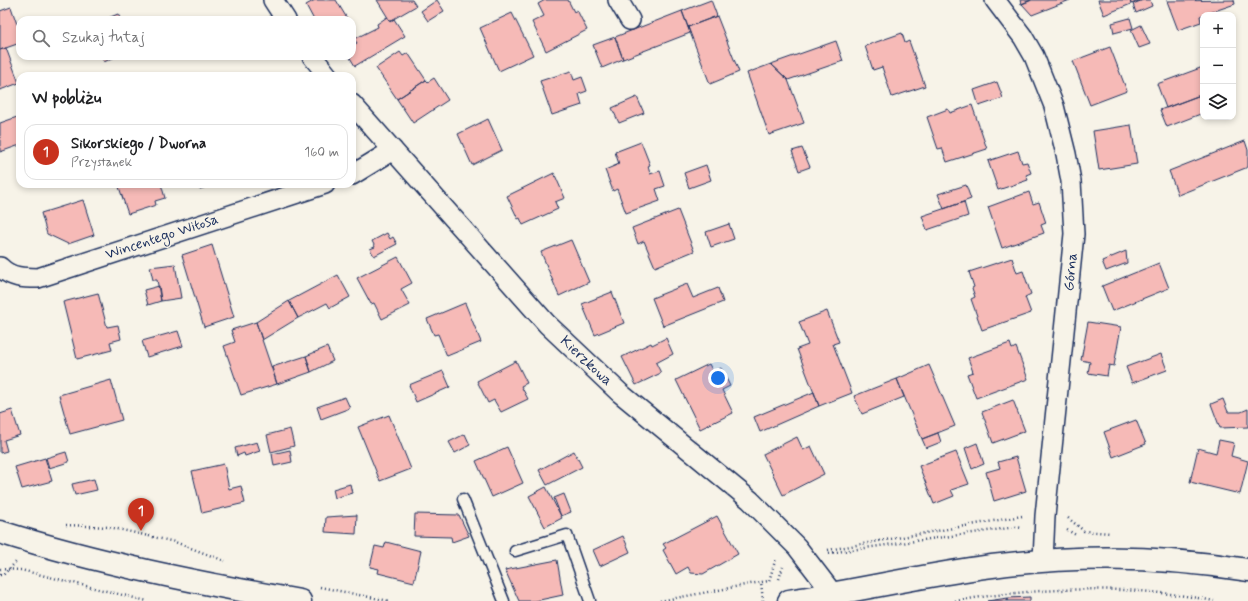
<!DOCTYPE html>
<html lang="pl">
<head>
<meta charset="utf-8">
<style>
	body { margin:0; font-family:Mynerve,sans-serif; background:#f6f6f6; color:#202124 }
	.controls { position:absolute; right:12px; top:12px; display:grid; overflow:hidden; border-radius:8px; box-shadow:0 2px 6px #0003 }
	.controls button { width:36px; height:36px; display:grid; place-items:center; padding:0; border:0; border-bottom:1px solid #e0e0e0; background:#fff; color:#202124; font:20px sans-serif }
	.you { position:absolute; left:718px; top:378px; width:14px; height:14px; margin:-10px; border:3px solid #fff; border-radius:50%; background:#1a73e8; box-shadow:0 0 0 6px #1a73e833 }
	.badge { display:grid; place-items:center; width:26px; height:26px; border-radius:50%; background:#c8321e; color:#fff; font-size:13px; font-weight:700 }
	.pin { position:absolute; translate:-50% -33px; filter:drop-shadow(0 1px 2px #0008) }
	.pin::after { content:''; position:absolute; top:21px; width:14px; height:12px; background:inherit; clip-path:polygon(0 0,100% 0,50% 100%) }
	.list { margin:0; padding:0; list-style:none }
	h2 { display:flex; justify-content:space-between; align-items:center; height:52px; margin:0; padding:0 16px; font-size:17px }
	h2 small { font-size:13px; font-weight:400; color:#757577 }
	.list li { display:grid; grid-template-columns:26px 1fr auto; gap:12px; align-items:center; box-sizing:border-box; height:56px; margin:0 8px 8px; padding:0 8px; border:1px solid #e0e0e0; border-radius:12px }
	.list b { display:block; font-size:15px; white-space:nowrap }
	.list p { margin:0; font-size:13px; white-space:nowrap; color:#757577 }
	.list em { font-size:13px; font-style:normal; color:#757577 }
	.icon { flex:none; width:22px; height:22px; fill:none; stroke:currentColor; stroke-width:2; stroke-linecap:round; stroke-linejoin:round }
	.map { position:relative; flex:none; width:1248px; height:601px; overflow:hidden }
	.search { position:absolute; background:#fff; box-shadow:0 2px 6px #0003; left:16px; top:16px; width:340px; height:44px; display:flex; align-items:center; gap:10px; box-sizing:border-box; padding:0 14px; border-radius:12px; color:#757577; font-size:15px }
	.panel { position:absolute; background:#fff; box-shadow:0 2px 6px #0003; left:16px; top:72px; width:340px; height:116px; border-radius:12px }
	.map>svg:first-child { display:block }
	.building { fill:#f6bab7; stroke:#1b2f5e }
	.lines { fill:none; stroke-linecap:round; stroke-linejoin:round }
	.service-casing { stroke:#1b2f5e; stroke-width:13 }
	.minor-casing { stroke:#1b2f5e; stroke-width:22 }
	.tertiary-casing { stroke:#1b2f5e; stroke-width:25 }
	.path { stroke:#1b2f5e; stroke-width:2.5; stroke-dasharray:1 3; stroke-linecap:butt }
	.service { stroke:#f7f3e8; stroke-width:10 }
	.minor { stroke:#f7f3e8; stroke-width:19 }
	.tertiary { stroke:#f7f3e8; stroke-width:22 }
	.labels { text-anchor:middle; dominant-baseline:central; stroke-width:3; stroke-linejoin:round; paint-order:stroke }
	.street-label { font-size:15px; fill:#1b2f5e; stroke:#f7f3e8 }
</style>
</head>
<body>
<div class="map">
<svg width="1248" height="601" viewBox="0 0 1248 601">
	<rect width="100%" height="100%" fill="#f7f3e8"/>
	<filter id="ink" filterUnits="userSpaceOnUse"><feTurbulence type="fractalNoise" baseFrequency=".025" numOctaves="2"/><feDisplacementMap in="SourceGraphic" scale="8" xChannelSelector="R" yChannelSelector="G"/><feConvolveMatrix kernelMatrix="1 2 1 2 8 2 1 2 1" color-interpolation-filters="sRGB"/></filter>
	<g filter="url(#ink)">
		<path class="building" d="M315,0H336L348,20H314L306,5Z
			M377,0H412L416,6L390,21Z
			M437,0L444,11L428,21L421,11Z
			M545,0H568L574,12L577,10L587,30L546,51L532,22L544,16L538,4Z
			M711,0L717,16L688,27L682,11Z
			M1020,0H1031L1021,4Z
			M1032,0H1070L1032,15L1022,4Z
			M1098,0H1130L1131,4L1104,15Z
			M1130,0H1141L1131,4Z
			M1143,0H1150L1152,6L1136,13L1133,4Z
			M1234,0L1235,4L1200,16L1201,22L1178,30L1167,1Z
			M11,7L20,33V43L0,50V11Z
			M682,11L690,33L623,59L615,37Z
			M512,13L533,55L499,71L480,28Z
			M118,14L121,20H103Z
			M717,16L739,72L710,84L688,27Z
			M387,17L390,22L394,19L405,36L355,66L349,56H352V46L357,43L354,39L378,27L377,24Z
			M1130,18L1133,28L1114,33L1112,23Z
			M1141,25L1150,44L1139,48L1131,30Z
			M902,33L905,43L909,41L925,86L892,97L882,67L873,70L865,46Z
			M615,37L623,59L602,68L593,45Z
			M836,41L843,61L788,80L771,64Z
			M1110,47L1127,91L1090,105L1073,61Z
			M6,48L19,83L0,90V50Z
			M400,52L403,56L408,53L426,80L397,99L376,68Z
			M101,56H117L104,62Z
			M771,64L788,80L804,123L769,135L747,73Z
			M1203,67V94L1166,108L1157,84Z
			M571,71L574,80L582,77L587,91L579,94L582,105L552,115L540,81Z
			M434,78L448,100L413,123L397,99L426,80L428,82Z
			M997,82L1003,98L979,106L974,90Z
			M1203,94V113L1167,127L1160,110Z
			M637,97L644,113L619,123L612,108Z
			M972,105L987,149L947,162L942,148L938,149L927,117L948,109L950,113Z
			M20,116V145L0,152V123Z
			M488,119L502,150L472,165L458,134Z
			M1131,125L1137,164L1099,170L1093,131Z
			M1245,141L1248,150V167L1178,195L1169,171Z
			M641,142L650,165L648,166L650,174L660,171L665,186L656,189L660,201L626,213L617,189L613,191L605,170L619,164L615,152Z
			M802,148L810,167L799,171L792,151Z
			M1018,151L1022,163L1027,162L1031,173L1026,175L1028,180L998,190L988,161Z
			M706,165L711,180L689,188L684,173Z
			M554,173L565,198L555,202L558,209L523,225L520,218L518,219L507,196Z
			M118,184H161L165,198L155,201L156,205L128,214Z
			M198,184H216L200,189Z
			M966,185L971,199L944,209L938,194Z
			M1029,192L1033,204L1039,202L1046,223L1041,225L1044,233L1002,248L988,207Z
			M83,200L94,235L68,244L47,234L41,213Z
			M964,202L968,216L927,230L922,216Z
			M678,210L694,251L655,267L644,241L638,244L632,228Z
			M729,224L734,239L711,247L706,232Z
			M387,233L390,239L393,237L397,244L374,256L370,249L375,247L372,241Z
			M571,240L589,282L559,296L541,252Z
			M212,245L234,317L204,327L182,255Z
			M1126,251L1127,263L1106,271L1102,261Z
			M398,257L412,283L401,289L410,305L382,319L374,303L371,304L357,278Z
			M1012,258L1017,273L1023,271L1031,294L1025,297L1031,313L982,330L971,299L975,297L972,288L974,287L969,272Z
			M1159,263L1169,288L1112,311L1102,286Z
			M175,264L181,298L161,301L157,280H153L150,267Z
			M338,275L350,297L330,308L327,303L298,318L289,301Z
			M687,284L693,298L718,288L723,302L663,326L652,298Z
			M159,286L161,301L148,305L144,290Z
			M612,292L624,323L595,335L582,304Z
			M98,293L107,327L118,325L121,339L110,342L112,350L77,359L63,302Z
			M289,301L298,318L262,340L256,322Z
			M465,303L481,342L447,356L438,334L434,335L427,319Z
			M827,311L839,342L833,344L852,393L819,406L797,349L808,345L799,322Z
			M256,322L277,384L241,395L224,346L235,342L231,330Z
			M1088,322L1121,327L1114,366L1109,365L1107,376L1088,373L1090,362L1081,360Z
			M178,331L183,346L147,357L142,341Z
			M666,338L673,354L656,363L661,373L636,385L622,357L651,343L652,345Z
			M1010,343L1012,349L1016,347L1028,379L976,398L967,374L973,372L968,358Z
			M327,347L333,361L311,372L306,356Z
			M1161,354L1167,370L1132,383L1126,367Z
			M306,356L311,372L277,384L272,367Z
			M516,361L527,383L521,386L528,399L501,412L494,400L488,403L477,381Z
			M709,364L713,372L721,368L730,386L722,390L733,413L700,429L676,380Z
			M929,365L955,426L922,439L897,379Z
			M443,371L450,387L416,402L409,385Z
			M897,379L904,397L862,414L854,396Z
			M111,380L122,420L70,434L59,395Z
			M814,392L819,406L760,432L754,417Z
			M345,397L350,408L321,419L317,407Z
			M1223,399L1228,412H1241L1248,409V427L1220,428L1211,404Z
			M1013,400L1025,431L993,443L982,412Z
			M12,410L20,435L4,440L7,451L0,453V414Z
			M389,415L411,469L380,481L358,427Z
			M1136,420L1146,444L1113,457L1104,432Z
			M290,429L294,446L271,452L267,435Z
			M938,433L941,442L926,448L922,439Z
			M465,434L470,445L455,453L449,442Z
			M797,437L803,450L811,446L824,474L783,495L763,454Z
			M1219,440L1234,443L1231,456L1248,461L1240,494L1190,482L1198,448L1216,453Z
			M257,442L260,451L245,456L244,453L237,456L235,448Z
			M977,443L984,464L972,469L965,448Z
			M507,447L523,483L492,497L476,461Z
			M290,450L292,462L274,466L272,454Z
			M574,451L582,467L547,485L539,470Z
			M66,452L69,462L49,468L46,458Z
			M956,452L969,484L951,490L954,496L934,504L919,466Z
			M1016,457L1026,491L994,501L986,472L1000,468L998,462Z
			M45,458L52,481L22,489L15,467Z
			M224,464L229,489L241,486L245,503L202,513L192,471Z
			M94,479L97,490L75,495L72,484Z
			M350,484L352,493L335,498L333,489Z
			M546,487L562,518L545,527L529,496Z
			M564,494L571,512L561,516L554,498Z
			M415,514L459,515L469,536L452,542L451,537L414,536Z
			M357,515L356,534L325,532L326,517Z
			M717,516L738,554L703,574L691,573L688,567L676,574L663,550L666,548L663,544Z
			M623,536L630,552L600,566L593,550Z
			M386,542L421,551L414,582L378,573L379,569L370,567L375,546L384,548Z
			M557,560L563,595L535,601H519L505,570Z
			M1030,597V601H1008V598Z
			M1008,598V601H987Z"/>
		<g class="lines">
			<g class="service-casing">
				<path id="service" d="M463,499L504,601
					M515,551L567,535L590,601"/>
			</g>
			<g class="minor-casing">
				<path id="minor" d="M273,0L286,20
					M618,0L630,20
					M995,0L1023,37L1034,56L1054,106L1066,154L1071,181L1074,234L1045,516L1043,561
					M312,56L328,76
					M352,104L547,324L620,393L750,500L797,547L833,594L836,601
					M352,175L393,150
					M0,267C11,278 24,278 38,278L325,184"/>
			</g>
			<g class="tertiary-casing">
				<path id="tertiary" d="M0,532C98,563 199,583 300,601
					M789,601C856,591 923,575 992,566C1076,555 1164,556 1248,570"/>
			</g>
			<path class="path" d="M1068,518L1084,531L1110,533
				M66,525L109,527L175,542L225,561
				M1067,530L1076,535
				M828,550L1022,516
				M829,553L1016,527L1022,528
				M0,569L21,570L147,601
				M0,575H3L16,562
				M779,579L783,567
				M320,587L389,601
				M660,601L761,582
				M763,601L761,582L769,581L776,558
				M955,601C1040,587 1129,584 1214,601"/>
			<use href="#service" class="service"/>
			<use href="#minor" class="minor"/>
			<use href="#tertiary" class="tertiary"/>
		</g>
	</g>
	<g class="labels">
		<g class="street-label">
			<text transform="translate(162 237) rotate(-18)">Wincentego Witosa</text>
			<text transform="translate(1071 272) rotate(-85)">Górna</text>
			<text transform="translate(586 361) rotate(43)">Kierzkowa</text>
		</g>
	</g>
</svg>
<div class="controls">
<button>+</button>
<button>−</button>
<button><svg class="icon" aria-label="layers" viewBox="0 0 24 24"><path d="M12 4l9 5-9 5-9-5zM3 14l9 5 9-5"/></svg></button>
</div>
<div class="you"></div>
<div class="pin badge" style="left:141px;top:531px">1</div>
<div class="search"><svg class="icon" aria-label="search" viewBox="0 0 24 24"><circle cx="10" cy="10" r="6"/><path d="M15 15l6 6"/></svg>Szukaj tutaj</div>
<section class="panel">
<h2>W pobliżu<small></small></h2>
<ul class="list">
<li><span class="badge">1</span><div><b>Sikorskiego / Dworna</b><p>Przystanek</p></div><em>160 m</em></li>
</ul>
</section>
</div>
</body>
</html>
